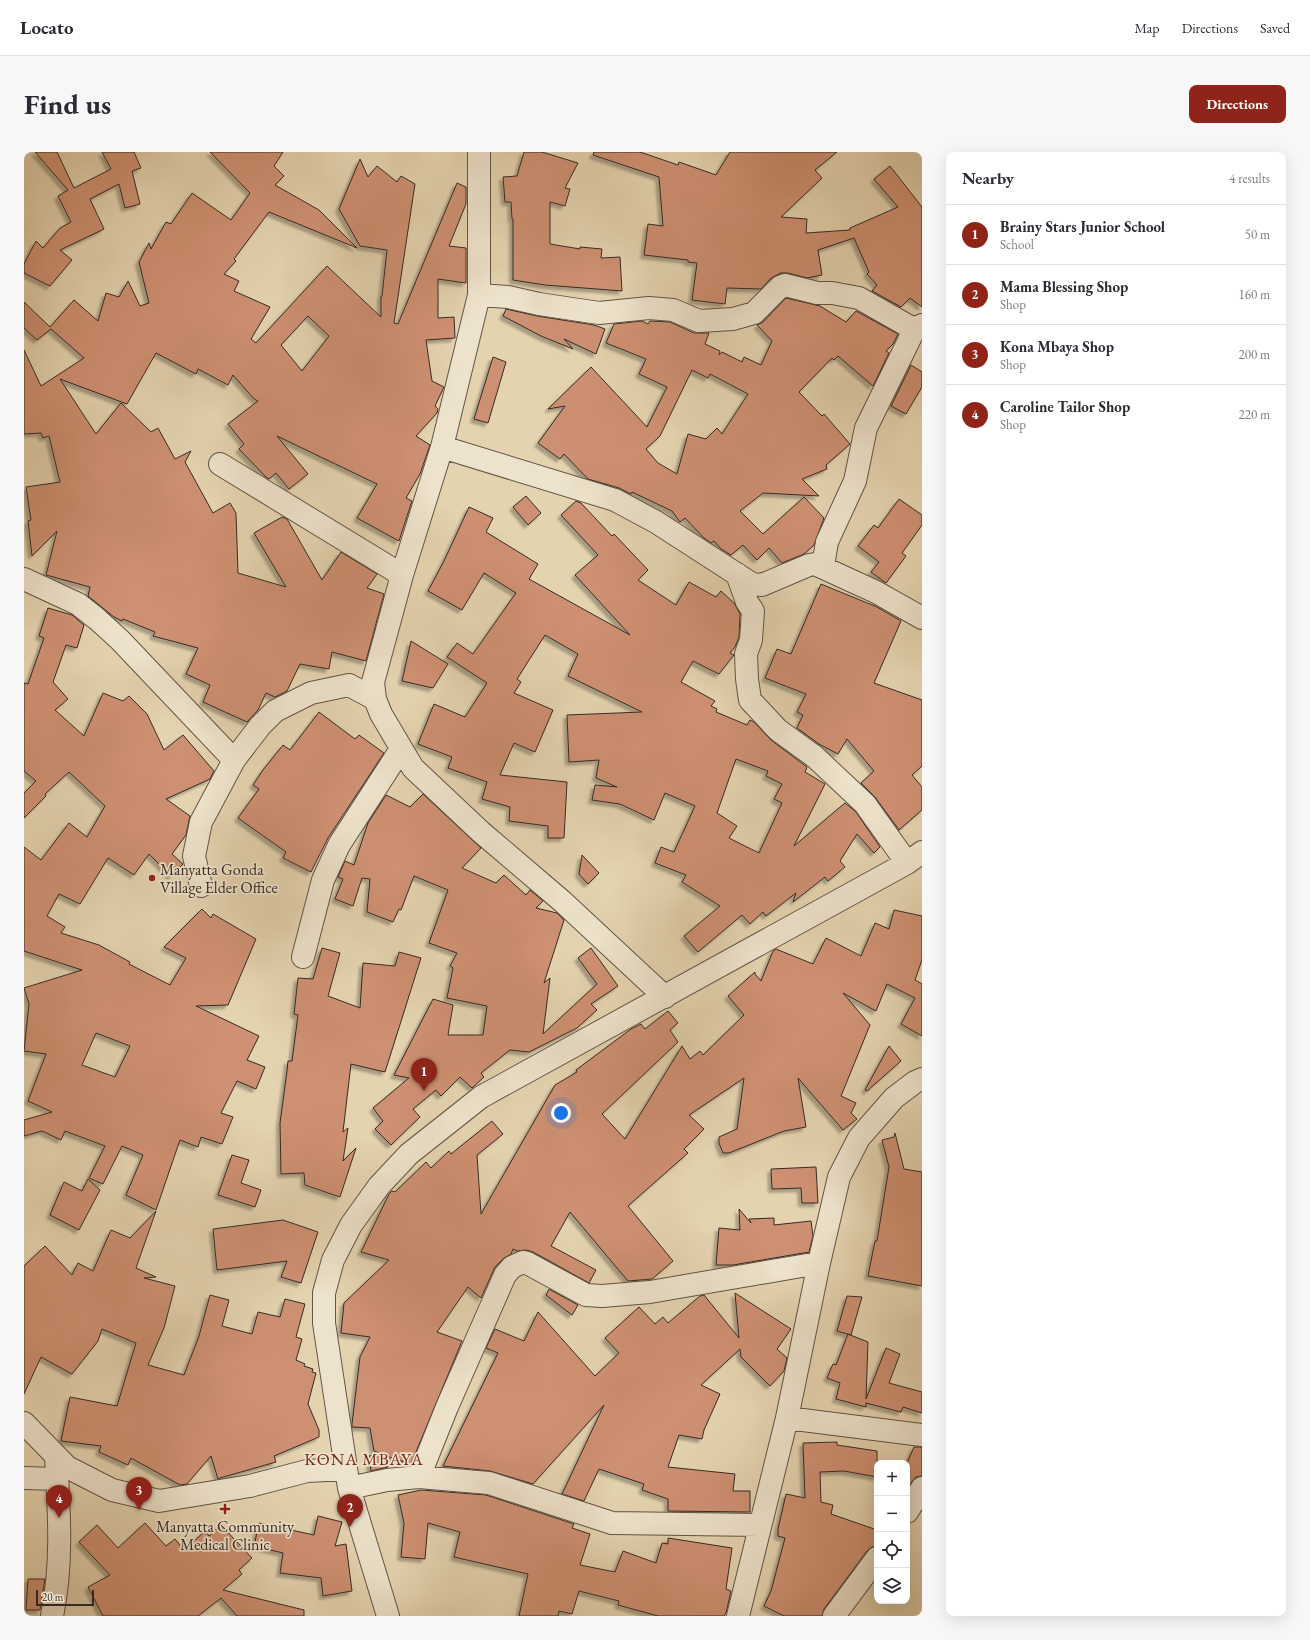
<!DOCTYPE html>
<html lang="en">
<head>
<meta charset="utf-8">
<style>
	body { margin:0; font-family:"EB Garamond",serif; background:#f7f7f7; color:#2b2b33 }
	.controls { position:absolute; right:12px; bottom:12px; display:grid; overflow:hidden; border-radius:8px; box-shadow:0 4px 16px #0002 }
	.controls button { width:36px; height:36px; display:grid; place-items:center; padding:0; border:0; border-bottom:1px solid #e1e1e2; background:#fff; color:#2b2b33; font:20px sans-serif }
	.scale { position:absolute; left:12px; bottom:10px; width:58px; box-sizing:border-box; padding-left:4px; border:2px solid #352a24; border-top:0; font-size:11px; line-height:14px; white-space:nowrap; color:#352a24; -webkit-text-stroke:3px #ede2cb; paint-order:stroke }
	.you { position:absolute; left:537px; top:961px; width:14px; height:14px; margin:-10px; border:3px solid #fff; border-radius:50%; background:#1a73e8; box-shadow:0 0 0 6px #1a73e833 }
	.badge { display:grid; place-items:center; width:26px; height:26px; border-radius:50%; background:#8f2418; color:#fff; font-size:13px; font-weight:700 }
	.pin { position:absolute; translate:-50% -33px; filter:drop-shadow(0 1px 2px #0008) }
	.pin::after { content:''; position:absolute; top:21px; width:14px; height:12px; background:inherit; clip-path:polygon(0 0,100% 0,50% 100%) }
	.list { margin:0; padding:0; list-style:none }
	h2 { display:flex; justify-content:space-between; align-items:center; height:52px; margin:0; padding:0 16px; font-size:17px }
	h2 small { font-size:13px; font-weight:400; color:#7c7c81 }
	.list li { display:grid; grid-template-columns:26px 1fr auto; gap:12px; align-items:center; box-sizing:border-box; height:60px; padding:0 16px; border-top:1px solid #e1e1e2 }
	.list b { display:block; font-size:15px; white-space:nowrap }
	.list p { margin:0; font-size:13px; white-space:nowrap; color:#7c7c81 }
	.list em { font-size:13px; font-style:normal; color:#7c7c81 }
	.icon { flex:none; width:22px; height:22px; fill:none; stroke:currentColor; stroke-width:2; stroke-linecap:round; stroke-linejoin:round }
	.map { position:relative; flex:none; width:898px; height:1464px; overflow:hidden; border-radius:8px }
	header { display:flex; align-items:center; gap:24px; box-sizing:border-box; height:56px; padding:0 20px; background:#fff; border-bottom:1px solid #e1e1e2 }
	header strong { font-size:19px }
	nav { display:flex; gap:22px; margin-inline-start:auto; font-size:14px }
	.intro { display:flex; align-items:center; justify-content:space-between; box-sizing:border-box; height:96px; padding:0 24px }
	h1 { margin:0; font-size:28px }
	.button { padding:10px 18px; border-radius:8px; background:#8f2418; color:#fff; font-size:14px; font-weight:700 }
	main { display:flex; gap:24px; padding:0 24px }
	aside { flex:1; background:#fff; border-radius:8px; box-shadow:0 4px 16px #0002 }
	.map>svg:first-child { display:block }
	.building { fill:#ce9072; stroke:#352a24; fill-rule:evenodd; filter:url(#shadow) }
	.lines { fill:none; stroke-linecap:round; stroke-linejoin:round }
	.minor-casing { stroke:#615447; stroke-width:24 }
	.minor { stroke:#ede2cb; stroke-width:22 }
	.poi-dot { fill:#8f2418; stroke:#ede2cb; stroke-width:1.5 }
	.labels { text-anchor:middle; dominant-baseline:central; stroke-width:3.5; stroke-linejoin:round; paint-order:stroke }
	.poi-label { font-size:16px; fill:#352a24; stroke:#ede2cb; text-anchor:start }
	.neighbourhood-label { font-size:17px; letter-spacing:1px; fill:#7a1f14; stroke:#ede2cb }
</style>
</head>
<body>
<header>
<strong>Locato</strong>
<nav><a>Map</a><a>Directions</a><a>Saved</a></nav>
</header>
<div class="intro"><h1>Find us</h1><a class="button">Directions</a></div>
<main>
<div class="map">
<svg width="898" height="1464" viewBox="0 0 898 1464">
	<defs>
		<filter id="shadow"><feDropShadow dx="-3.5" dy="3.5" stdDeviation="1" flood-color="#0004"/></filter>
	</defs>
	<rect width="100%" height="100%" fill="#e4d3af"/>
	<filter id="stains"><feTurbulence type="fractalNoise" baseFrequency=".005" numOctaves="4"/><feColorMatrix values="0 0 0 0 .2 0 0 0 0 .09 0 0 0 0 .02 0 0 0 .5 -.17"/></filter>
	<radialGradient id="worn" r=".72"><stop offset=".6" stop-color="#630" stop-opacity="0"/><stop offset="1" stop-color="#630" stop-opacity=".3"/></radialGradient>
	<path class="building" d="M11,0H33L50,36L87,17L78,0H110L117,16L108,19L116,52L101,56L95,32L66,47L80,77L36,98L48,108L26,134L0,121V112L12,89L19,96L36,76L47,70L34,44L44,38Z
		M186,0H259L250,14L260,24L251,33L295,58L333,96L245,60L210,107L212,109L200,122L215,129L210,139L246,155L227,187L232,191L303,114L357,165V144H358L363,98L336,94L315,57L336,7L344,25L353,14L373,30L377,24L391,32L370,171L374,172L433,31L442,35V52L425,94L442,96V131L414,127V166L430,165L431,186L402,188L408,229L420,235L411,254L414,257L413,261L392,284L406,293L396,322L382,346L388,349L375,389L333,366L353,332L253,284L284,322L265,337L252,321L245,327L242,325L215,297L220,292L204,272L234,249L230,247L209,223L204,233L174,217L172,222L132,201L103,252L36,227L72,282L97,251L127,280L134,276L151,307L167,299L161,310L189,361L206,351L212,361L214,421L262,435L230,381L258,365L263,367L298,428L317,400L353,422L343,436L360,442L342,509L308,500L305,517L276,512L263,539L251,545L242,541L234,558L223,570L179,550L186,533L162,522L174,496L129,484L131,480L99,467L98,469L90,465L64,444L66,435L22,423L33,379L8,404L4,369L7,368L2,335L36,330L25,284L19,286L17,281L0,282V198L17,234L60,206L27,177L13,188L0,176V150L26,175L50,148L74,169L82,141L95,145L104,129L116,154L125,151L115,110L125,91L127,97L142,70L147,72L168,41L207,68L226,41ZM284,164L305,184L278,219L257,193Z
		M500,0H518L554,11L541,36L546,37L541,54L526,50V92L556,97V95L578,97L577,106L596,105L598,139L521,133L489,128V67H488L487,50H481L479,25L493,24Z
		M570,0H616L654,13L655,10L692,23L706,0H813L791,18L798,26L757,65L783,67L782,81L826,78V76L874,55L850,27L866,14L898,55V155L886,146L877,155L848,139L853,133L843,122L845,120L830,86L794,98L798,123L783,126L764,121H757L747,126L737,137L703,136L701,152L668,148L673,111L664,110V108L620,103L624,72L639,74L635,25L569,3Z
		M762,146L796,154L822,170L832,159L874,182L869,192L862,199L865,201L849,234L814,204L810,208L808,206L775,240L798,264L800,262L826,292L802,313L803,317L778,327L795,344L739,341L716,359L739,382L780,345L800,366L790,393L780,402L758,411L745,396L733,408L719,393L707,403L697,397L690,389L687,391L680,386L661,366L656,370L648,359L608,340L607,342L595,336L564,327L540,302L536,307L514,291L541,254L524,257L567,215L623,275L643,235L615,222L622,207L582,191L590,172L618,169L624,172L626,169L646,170L670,181H685L681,192L696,199L695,203L698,200L718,210L720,205L737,213L748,189L733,173L739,170ZM668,218L684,226L686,222L724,242L698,282L693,276L682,287L664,282L653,322L634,311L622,297L636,284Z
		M482,157L513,164L570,173L581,177L572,202L540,187L549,197L517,184L479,164Z
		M469,205L482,210L464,271L450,267Z
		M887,213L898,220V235L882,262L867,254Z
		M502,344L517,361L504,373L489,355Z
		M875,347L898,363V373L878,401L882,404L862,431L847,420L855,410L834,394L850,373L854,376Z
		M552,349L557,351L588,384L590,382L624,418L614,428L652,453L665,430L692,445L697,439L710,451L716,462L715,485L711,495L706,501L710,503L695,522L669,509L657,530L691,549L687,554L693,557L692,560L723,573L726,568L730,570L747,588L783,615L781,620L801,632L770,694L821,651L832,660L856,695L850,701L833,682L816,709L821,715L804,729L801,725L769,750L772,741L742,764L739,760L726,772L718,763L674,800L660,784L696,754L658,730L662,723L631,711L637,695L650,700L671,654L641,641L630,668L596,652L568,648L571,633L593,635L572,626L575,608L545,610L543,563L618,560L544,524L554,502L521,483L493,527L497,530L490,541L529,558L511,600L490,591L476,623L543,630L540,686H524V674L485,669L486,655L458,647L463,630L424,616L428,605L394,592L410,552L441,565L463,531L423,505L433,491L449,502L492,441L460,421L438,458L404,439L420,409L445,355L469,366L462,380L514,412L505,427L606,483L551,423L574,403L537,363ZM712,607L744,619L742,624L758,632L750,647L758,651L735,701L705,686L713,674L693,661Z
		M797,432L853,455L877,469L850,531L898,548V614L888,623L898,635V658L875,678L851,645L837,631L850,619L823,587L814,602L795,592L773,576L779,563L773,560L782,542L741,526L753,497L767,502Z
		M24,456L48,463L60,473L53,496L42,493L29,530L44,547L31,558L60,584L79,541L99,549L105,544L123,562L140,598L159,583L190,619L186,627L142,647L166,664L162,683L148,702L159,712L147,724L125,702L110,723L84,706L56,752L35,742L23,764L41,775L37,781L75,793L106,810L105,812L146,833L162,806L140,795L178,757L187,766L189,762L232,787L204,853L172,854L235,884L223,908L241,915L232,937L213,929L197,961L209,965L198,992L177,985L174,995L156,988L132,1058L102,1043L119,1003L98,994L79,1032L65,1026L81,994L41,979L37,988L18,979L0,984V968L28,960L4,949L22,902L0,899L5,852L0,836L58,818L0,799V695L17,708L45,671L63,685L81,654L45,620L21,642L22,644L0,666V641L12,629L0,619V531L4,532L20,486L15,484ZM72,881L106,894L91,925L58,913Z
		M387,489L424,512L409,536L378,529Z
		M295,560L331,587L335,583L360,601L304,686L287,720L259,706L262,700L214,666L235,637L229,633L239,618L259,593L266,598Z
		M399,642L457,696L438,716L472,731L480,723L502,743L506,738L519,749L512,756L533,761L540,768L520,831L526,826L519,882L573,832L554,806L567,796L594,834L567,852L573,858L553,876L505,900L486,898L457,921L460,925L448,936L436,925L417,944L412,938L389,957L396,965L367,993L351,977L359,969L349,956L385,926L370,923L409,847L429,853L424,883H459L463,854L423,846L429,816L426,814L433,801L405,791L424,738L390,724L377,758L375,757L369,770L343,760L346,727L338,726L329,754L311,747L319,727L314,725L321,709L330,713L344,671L362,643L386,655Z
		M558,703L575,721L564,732L555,722Z
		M870,758L898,764V808L891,828L898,832V884L877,872L891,846L863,832L852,859L819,841L846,873L817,944L832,951L827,961L833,967L819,978L774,926L782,975L760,979L705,1001H699L695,991V985L713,977L720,926L665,963L680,977L660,997L664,1001L604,1054L649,1109L628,1127L604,1129L546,1060L527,1094L572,1118L565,1131L509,1100L502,1098L493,1099L489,1097L487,1102L479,1107L471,1115L457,1146L444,1135L413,1180L438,1189L387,1312L362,1304L364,1315L347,1319L345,1304L358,1302L350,1299L346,1276L328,1275V1272L336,1205L346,1185L317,1181L320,1151L365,1108L337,1100L365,1042L368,1039L371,1040L402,1010L407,1016L425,999L427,1002L468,969L479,982L453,1003L457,1062L531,933L553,920L552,918L607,877L617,872L621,877L644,859L654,871L646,878L654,890L578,962L601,987L658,894L666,907L676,899L679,903L720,863L704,844L731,820V822L737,829L749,799L752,797L789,812L802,786L837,804L851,771L865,777Z
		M298,796L316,801L304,844L336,856L339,811L371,814L375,800L397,806L361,920L327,912L319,980L324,976L319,1009L332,996L316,1045L281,1033L280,1021L257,1022L256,971L263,919L264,909H268L274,863L270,862L274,826L289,827Z
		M865,894L877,909L843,939L841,938Z
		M871,981L880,1017L898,1020V1134L844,1124L851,1089H853L865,1015L858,988L870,985Z
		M208,1003L225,1008L217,1031L237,1038L231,1055L194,1043Z
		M792,1015L794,1051H778L777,1036L748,1037L747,1017Z
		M64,1027L76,1038L55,1078L26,1063L40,1030L58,1039Z
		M715,1057L727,1071L725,1067L750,1066V1073L787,1069L789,1084L785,1100L709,1113H692L695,1076L716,1078Z
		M132,1059L112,1116L132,1125L120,1126L151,1134L140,1176L124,1213L160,1223L175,1184L186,1143L205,1148L198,1174L228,1182L234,1160L256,1165L261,1147L281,1152L272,1185L278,1187L272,1208L281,1212L280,1214L289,1217L288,1220L292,1221L284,1252L295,1278V1285L250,1304L252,1310L196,1326L194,1327L187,1304L163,1332L156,1333L107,1306L104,1313L75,1300L77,1294L37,1289L46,1245L93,1254L112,1191L78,1177L74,1189L48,1222L17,1205L0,1242V1114L21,1094L48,1123L54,1111L69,1119L87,1078L106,1086Z
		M259,1068L294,1080L277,1131L257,1125L263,1109L193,1118L189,1077Z
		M525,1137L554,1153L548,1163L522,1143Z
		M711,1141L767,1177L753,1197L763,1206L760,1219L746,1234L717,1205L716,1197L677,1233L696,1242L680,1278L678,1287L655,1283L644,1315L711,1322L709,1339H726V1360L644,1359V1347L618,1338L620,1332L575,1317L560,1349L538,1342L580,1253L509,1332L466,1319L419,1314L474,1201L462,1196L471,1177L500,1189L514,1160L571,1224L595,1201L581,1186L615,1155L631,1172L639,1165L644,1171L676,1144L680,1143L715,1186Z
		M823,1144L838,1145L827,1183L813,1179Z
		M824,1182L844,1190L842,1247L862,1196L876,1202L865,1231L898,1240V1261L879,1255L877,1260L842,1251V1255L812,1247L816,1231L803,1226L809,1212L812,1213Z
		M813,1290V1293L853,1299V1325L820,1319L796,1320L797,1350L809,1353L807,1362L853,1378V1394L848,1395L843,1399L800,1457L798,1464H760L740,1454L747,1439L761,1386L754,1384V1377L762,1342L781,1346L779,1291Z
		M890,1295H898V1324L892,1325L883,1336V1311Z
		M397,1338L462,1343L550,1372L548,1376L566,1382L556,1413L591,1420L599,1399L632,1411L638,1391L644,1392V1386L708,1396L702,1437L707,1439L702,1461L700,1464H634L594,1453L595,1449L555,1439L548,1462L535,1459L534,1464H495L504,1422L430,1405L436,1380L404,1371L401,1407L377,1405L380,1371L374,1343Z
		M294,1364L318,1370L311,1394L322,1392L328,1439L299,1444L297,1426L256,1421L259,1401L230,1394L235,1371L290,1383Z
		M121,1371L142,1394L151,1387L160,1398L181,1379L185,1384L197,1373L228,1406L215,1418L218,1422L199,1438L280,1458V1464H213L197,1446L174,1464H79L64,1435L86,1423L55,1390L73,1373L94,1396Z
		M4,1427H21L16,1458H2Z"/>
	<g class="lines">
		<g class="minor-casing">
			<path id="minor" d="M455,0V143L418,295L378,423L349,530L351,547L357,562L389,616L457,680L539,750L641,845
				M455,143L484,145L515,152L575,161L625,156L649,158L675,169L709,167L730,161L756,135L761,133L793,141H808L835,146L886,175L891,176L898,173
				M418,295L591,348L632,370L728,432L738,433L785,413L791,412L852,440L898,466
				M196,312L378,423
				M799,414L803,390L831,329L842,276L891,176
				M713,422L723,450L729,459L727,488L722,502L723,527L726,548L754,578L791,605L841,652L883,711
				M0,427L54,452L73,467L96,488L210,608
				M177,734L170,704L177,670L210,608L236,574L251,559L287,541L325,533L351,547
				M279,805L299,728L315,693L377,597
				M763,1266L898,1283
				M0,1271L43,1315L88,1338L135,1349L226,1334L283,1319L322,1317
				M395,1325L465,1331L588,1371L736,1373
				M0,1326L33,1327
				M325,1336L363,1328L395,1325L423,1255L481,1123L488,1115L499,1110L503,1111L562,1143L578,1144L626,1140L795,1111
				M883,1360L898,1336
				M28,1464C39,1411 35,1358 32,1305
				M364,1464L325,1336L300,1171V1141L309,1108L327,1073L355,1034L385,1002L457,945L883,711L898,700
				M714,1464L763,1266L795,1111L815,1025L835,986L870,946L891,930L898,927
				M810,1464L853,1406"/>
		</g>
		<use href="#minor" class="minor"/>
	</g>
	<g class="poi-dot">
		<circle cx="128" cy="726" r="4"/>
		<path d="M199 1351h4v4h4v4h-4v4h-4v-4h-4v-4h4z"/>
	</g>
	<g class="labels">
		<g class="poi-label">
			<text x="136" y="717">Manyatta Gonda<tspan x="136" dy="18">Village Elder Office</tspan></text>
			<text x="201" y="1374" text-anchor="middle">Manyatta Community<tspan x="201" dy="18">Medical Clinic</tspan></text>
		</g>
		<g class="neighbourhood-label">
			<text x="340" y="1307">KONA MBAYA</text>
		</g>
	</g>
	<rect width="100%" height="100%" filter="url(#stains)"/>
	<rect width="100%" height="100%" fill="url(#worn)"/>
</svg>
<div class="controls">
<button>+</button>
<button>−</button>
<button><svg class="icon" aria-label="locate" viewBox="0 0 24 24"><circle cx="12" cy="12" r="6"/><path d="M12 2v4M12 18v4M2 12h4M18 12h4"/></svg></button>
<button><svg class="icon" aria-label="layers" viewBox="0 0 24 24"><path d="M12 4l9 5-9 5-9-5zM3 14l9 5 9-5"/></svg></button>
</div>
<div class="scale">20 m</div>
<div class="you"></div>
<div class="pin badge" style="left:400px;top:939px">1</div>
<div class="pin badge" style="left:326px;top:1375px">2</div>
<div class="pin badge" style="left:115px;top:1358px">3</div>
<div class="pin badge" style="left:35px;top:1366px">4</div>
</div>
<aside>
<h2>Nearby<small>4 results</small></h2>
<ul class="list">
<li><span class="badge">1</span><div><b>Brainy Stars Junior School</b><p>School</p></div><em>50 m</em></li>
<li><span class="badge">2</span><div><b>Mama Blessing Shop</b><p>Shop</p></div><em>160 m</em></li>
<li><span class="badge">3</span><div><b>Kona Mbaya Shop</b><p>Shop</p></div><em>200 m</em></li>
<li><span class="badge">4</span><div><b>Caroline Tailor Shop</b><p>Shop</p></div><em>220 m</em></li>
</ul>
</aside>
</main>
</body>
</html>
